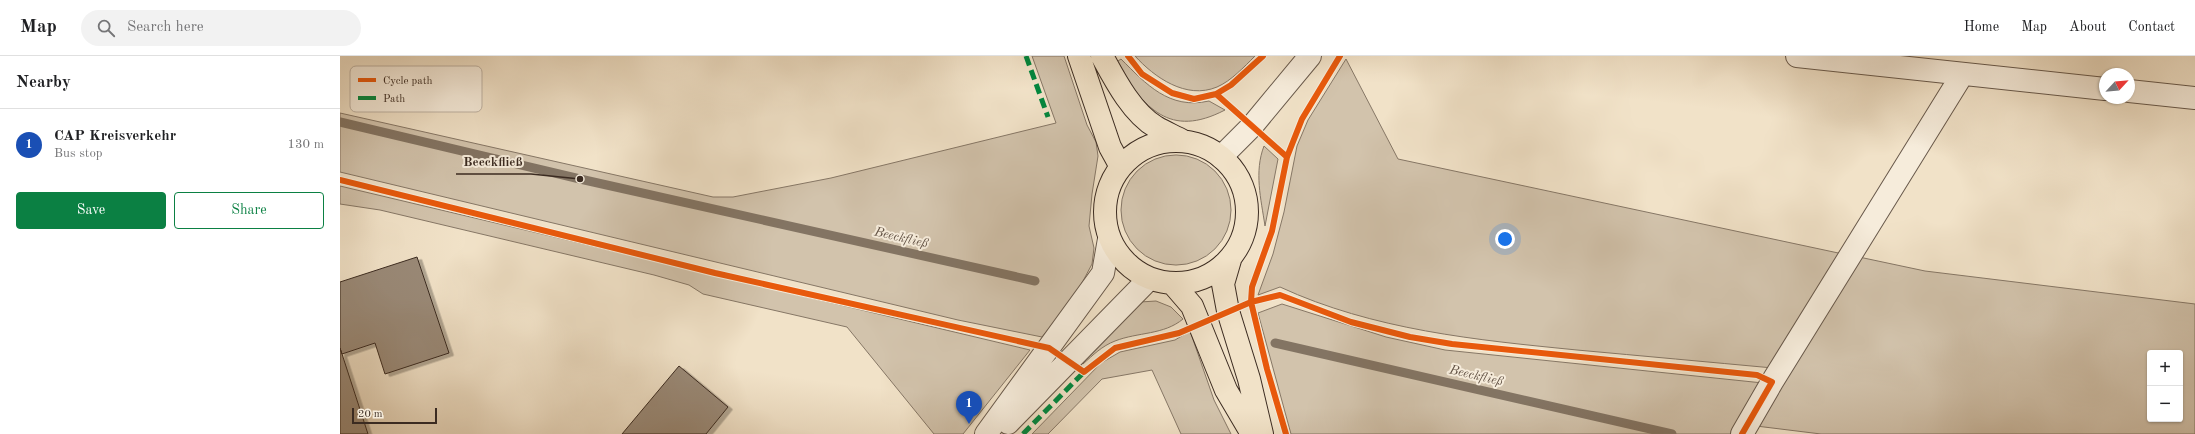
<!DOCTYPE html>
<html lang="en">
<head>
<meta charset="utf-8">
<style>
	body { margin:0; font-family:"Old Standard TT",serif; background:#f2f2f2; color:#202124 }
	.controls { position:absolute; right:12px; bottom:12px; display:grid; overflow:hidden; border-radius:4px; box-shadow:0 1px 3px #0004 }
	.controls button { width:36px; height:36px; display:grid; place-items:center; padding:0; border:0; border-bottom:1px solid #e0e0e0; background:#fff; color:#202124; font:20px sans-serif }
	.compass { position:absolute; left:1759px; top:12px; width:36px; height:36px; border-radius:50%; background:#fff; box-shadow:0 1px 3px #0004; rotate:64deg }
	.scale { position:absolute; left:12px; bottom:10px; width:85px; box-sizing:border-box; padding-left:4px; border:2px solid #3b2b21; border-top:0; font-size:11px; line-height:14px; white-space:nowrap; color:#3b2b21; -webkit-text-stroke:3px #f6ecdb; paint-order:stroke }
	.you { position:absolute; left:1165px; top:183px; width:14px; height:14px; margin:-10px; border:3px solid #fff; border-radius:50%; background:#1a73e8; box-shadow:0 0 0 6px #1a73e833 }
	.badge { display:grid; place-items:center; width:26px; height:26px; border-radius:50%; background:#0b8043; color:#fff; font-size:13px; font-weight:700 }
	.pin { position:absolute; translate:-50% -33px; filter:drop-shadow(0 1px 2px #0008) }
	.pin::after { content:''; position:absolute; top:21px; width:14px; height:12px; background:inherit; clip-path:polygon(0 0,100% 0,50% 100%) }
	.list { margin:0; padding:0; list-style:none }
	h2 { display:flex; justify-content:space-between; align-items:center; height:52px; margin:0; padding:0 16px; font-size:17px }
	h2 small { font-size:13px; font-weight:400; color:#757577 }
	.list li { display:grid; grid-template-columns:26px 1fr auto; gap:12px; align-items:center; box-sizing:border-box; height:72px; padding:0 16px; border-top:1px solid #e0e0e0 }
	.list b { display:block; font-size:15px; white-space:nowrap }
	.list p { margin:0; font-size:13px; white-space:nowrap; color:#757577 }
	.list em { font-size:13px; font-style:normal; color:#757577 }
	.actions { display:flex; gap:8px; padding:12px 16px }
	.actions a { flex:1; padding:9px 0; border:1px solid #0b8043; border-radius:4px; text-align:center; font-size:14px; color:#0b8043 }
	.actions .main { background:#0b8043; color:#fff }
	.icon { flex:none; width:22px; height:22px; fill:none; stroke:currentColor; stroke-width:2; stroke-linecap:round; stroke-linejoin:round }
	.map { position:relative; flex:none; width:1855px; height:378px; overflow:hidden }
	header { display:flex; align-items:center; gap:24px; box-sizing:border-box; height:56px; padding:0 20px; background:#fff; border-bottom:1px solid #e0e0e0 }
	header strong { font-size:19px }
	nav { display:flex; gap:22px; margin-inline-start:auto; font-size:14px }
	.search { width:280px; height:36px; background:#f2f2f2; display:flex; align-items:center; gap:10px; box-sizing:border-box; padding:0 14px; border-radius:22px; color:#757577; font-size:15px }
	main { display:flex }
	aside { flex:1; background:#fff }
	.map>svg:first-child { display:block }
	.green { fill:#d2c3ac; stroke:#867766; fill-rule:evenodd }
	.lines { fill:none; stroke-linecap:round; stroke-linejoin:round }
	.stream { stroke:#837463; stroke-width:9 }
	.building { fill:#9a8a78; stroke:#3b2b21; filter:url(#shadow) }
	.minor-casing { stroke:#68594b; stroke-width:24 }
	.major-casing { stroke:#3b2b21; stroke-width:24 }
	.minor { stroke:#f6ecdb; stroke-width:22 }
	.major { stroke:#f1e2c8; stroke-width:22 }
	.quiet { stroke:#00873e; stroke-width:5; stroke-dasharray:10 5; stroke-linecap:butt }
	.cycleway-casing { stroke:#f6ecdb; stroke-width:8 }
	.cycleway { stroke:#e8590c; stroke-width:6 }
	.labels { text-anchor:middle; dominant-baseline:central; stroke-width:4; stroke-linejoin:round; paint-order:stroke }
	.water-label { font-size:13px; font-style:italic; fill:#5f4f42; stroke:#f6ecdb }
	.key { fill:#f6ecdb; stroke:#beb2a3; stroke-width:1 }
	.key-label { font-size:11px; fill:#3b2b21 }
	.leader { fill:none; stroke:#3b2b21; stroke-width:1.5 }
	.callout-dot { fill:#3b2b21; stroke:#f6ecdb; stroke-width:1.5 }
	.callout-label { font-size:13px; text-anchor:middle; font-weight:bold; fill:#3b2b21; stroke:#f6ecdb; stroke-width:4; stroke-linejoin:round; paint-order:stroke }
</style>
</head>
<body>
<header>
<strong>Map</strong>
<div class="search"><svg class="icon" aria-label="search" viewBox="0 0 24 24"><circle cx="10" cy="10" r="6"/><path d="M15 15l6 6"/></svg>Search here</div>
<nav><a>Home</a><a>Map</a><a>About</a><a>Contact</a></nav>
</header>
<main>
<aside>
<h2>Nearby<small></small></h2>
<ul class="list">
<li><span class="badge" style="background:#1a4fb4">1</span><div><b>CAP Kreisverkehr</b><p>Bus stop</p></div><em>130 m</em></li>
</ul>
<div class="actions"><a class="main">Save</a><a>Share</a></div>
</aside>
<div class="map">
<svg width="1855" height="378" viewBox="0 0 1855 378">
	<defs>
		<filter id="shadow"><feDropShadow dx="4.5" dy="2.5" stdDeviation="0" flood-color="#0004"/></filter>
	</defs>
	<rect width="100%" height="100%" fill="#f1e2c8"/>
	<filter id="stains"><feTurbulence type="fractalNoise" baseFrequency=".005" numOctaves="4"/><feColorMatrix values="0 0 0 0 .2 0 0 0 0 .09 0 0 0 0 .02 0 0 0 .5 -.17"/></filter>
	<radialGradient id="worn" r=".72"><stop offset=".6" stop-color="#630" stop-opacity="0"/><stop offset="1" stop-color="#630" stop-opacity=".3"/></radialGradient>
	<path class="green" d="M692,0H724L747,69L756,86L758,100L752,138L749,170L754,192L752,208L734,242L702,281L618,264L0,116V57L373,141H393L491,122L716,67Z
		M795,0H915C904,11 891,25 877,31C846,44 814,21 795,0Z
		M781,3C806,28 829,54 869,45L885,54C829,83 805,52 775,7Z
		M1006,3L1058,103L1503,198L1433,312C1368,306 1303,300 1237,294C1136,284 1033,274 940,231L918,239L933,198L944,156L957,90L968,64Z
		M924,90L938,103L925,170C921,143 914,116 924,90Z
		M781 154a55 55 0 1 1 110 0a55 55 0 1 1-110 0Z
		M0,130L690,294L623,378H594L507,271L363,238L349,229L314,219L40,154L0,148Z
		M1519,201L1585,215L1855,248V378H1481L1416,370ZM1810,297H1840V363H1810Z
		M816,245L831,251L843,263C824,279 798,276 775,285C762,290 753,299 743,308L738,303L800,246Z
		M942,248L1046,281L1105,294L1423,327L1391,378H951L918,257Z
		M850,275L874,344L891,378H841L812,314L762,323L708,378H692L761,307L780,296L835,284Z"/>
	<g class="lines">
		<path class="stream" d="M0,66L240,123L695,225
			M935,287L1332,378"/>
	</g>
	<path class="building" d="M77,201L109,297L45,318L35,287L2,298L0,292V226Z
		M0,292L2,298L28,378H0Z
		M339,310L388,351L366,378H282Z"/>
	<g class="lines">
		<g class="minor-casing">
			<path id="minor" d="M1457,0L1765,33
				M1789,35L1855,42
				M881,101L912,70L970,0
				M668,367L809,223
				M646,378L763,217L769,183
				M1402,378L1432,326L1622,19"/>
		</g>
		<g class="major-casing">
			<path id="major" d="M739,0L770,91L781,111
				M762,0C775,24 792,57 816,71C824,76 834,80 843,85
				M765 156a71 71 0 1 1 142 0a71 71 0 1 1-142 0Z
				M890,204L883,228L888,255L909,323L922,378
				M833,228L852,250L886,334L912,378"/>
		</g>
		<use href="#minor" class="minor"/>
		<use href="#major" class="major"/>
		<path class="quiet" d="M686,0L708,61
			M683,378L746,314"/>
		<g class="cycleway-casing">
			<path id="cycleway" d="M788,0L802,18L832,37L854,43L876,38L947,101
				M876,38L891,29L923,0
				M0,124L375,217L709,292L744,316L775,292L839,277L911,246L940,239L1011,266L1070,281L1112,288L1417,319L1432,326L1402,378
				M946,378L927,313L911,246L912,231L932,175L947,101L962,63L1000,0"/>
		</g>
		<use href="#cycleway" class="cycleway"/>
	</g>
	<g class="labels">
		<g class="water-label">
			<text transform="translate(561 182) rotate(13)">Beeckfließ</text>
			<text transform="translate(1136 320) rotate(13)">Beeckfließ</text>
		</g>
	</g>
	<rect x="10" y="10" width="132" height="46" rx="6" class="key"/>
	<rect x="18" y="22" width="18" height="4" fill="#e8590c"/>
	<rect x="18" y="40" width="18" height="4" fill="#00873e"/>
	<g class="key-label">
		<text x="43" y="28">Cycle path</text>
		<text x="43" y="46">Path</text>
	</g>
	<path class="leader" d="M240 123L191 118H116"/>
	<circle class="callout-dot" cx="240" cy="123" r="4"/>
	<g class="callout-label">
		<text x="153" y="110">Beeckfließ</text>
	</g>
	<rect width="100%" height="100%" filter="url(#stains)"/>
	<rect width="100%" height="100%" fill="url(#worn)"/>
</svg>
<div class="controls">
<button>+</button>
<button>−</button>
</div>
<svg class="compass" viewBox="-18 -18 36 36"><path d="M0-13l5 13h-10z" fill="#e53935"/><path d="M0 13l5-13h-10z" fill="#757577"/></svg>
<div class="scale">20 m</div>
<div class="you"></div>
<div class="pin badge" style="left:629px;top:368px;background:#1a4fb4">1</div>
</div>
</main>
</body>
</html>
